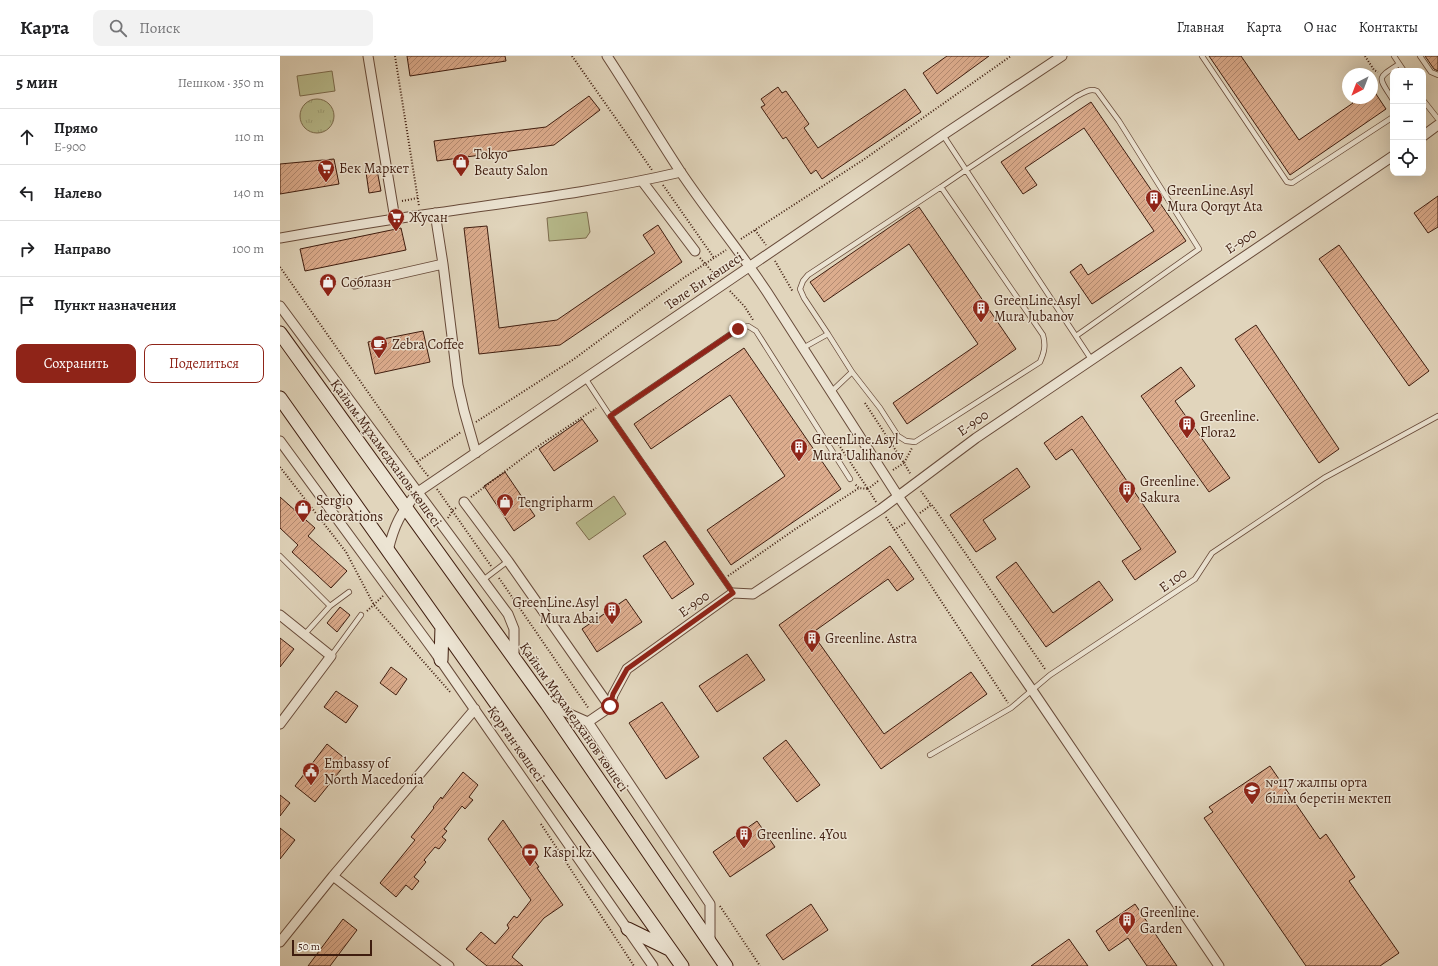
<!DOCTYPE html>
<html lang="ru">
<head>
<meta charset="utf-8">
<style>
	body { margin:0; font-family:Alegreya,serif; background:#f2f2f2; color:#202124 }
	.controls { position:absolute; right:12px; top:12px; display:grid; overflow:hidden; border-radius:8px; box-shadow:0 4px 16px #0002 }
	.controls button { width:36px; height:36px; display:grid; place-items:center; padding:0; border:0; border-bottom:1px solid #e0e0e0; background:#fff; color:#202124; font:20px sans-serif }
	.compass { position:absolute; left:1062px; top:12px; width:36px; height:36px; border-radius:50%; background:#fff; box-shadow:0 4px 16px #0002; rotate:222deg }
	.scale { position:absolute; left:12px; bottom:10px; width:80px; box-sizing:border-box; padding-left:4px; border:2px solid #3f1d0f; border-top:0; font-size:11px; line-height:14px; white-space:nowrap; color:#3f1d0f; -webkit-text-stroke:3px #ece4d3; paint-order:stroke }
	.stop { position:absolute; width:12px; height:12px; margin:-9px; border:3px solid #8f2418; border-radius:50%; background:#fff }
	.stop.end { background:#8f2418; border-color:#fff; box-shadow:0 1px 4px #0008 }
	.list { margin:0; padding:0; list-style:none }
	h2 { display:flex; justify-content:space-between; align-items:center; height:52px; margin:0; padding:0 16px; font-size:17px }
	h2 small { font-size:13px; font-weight:400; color:#757577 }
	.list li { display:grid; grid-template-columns:26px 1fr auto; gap:12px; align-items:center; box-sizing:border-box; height:56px; padding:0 16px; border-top:1px solid #e0e0e0 }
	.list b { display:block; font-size:15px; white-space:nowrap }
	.list p { margin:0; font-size:13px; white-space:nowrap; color:#757577 }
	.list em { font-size:13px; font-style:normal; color:#757577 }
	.actions { display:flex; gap:8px; padding:12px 16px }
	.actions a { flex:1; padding:9px 0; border:1px solid #8f2418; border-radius:8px; text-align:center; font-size:14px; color:#8f2418 }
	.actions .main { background:#8f2418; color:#fff }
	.icon { flex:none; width:22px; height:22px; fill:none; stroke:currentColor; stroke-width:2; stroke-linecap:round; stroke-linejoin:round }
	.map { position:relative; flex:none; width:1158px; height:910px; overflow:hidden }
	header { display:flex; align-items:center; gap:24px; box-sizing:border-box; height:56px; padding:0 20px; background:#fff; border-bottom:1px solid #e0e0e0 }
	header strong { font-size:19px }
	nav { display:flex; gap:22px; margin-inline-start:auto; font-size:14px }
	.search { width:280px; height:36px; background:#f2f2f2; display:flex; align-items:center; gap:10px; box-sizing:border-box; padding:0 14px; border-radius:8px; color:#757577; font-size:15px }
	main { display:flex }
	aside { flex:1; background:#fff }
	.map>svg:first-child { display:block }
	.grass { fill:url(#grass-tufts); stroke:#7c6c4e }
	.garden { fill:#b8bc8d; stroke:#7c6c4e }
	.building { fill:url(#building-hatch); stroke:#3f1d0f }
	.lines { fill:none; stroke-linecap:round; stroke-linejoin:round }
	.service-casing { stroke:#684b3a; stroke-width:6 }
	.minor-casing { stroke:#684b3a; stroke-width:11 }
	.secondary-casing { stroke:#3f1d0f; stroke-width:15 }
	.path { stroke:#3f1d0f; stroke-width:2; stroke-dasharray:1 2; stroke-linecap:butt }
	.service { stroke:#ece4d3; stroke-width:4.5 }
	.minor { stroke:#ece4d3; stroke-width:9 }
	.secondary { stroke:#ece4d3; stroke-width:13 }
	.route { stroke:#8f2418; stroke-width:5 }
	.labels { text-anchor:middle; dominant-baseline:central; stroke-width:3; stroke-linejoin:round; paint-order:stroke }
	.poi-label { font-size:14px; fill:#3f1d0f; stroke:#ece4d3; text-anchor:start }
	.street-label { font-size:14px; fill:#3f1d0f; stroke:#ece4d3 }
</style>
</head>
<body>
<header>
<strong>Карта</strong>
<div class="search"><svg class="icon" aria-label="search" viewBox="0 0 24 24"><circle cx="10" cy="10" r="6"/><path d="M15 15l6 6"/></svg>Поиск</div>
<nav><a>Главная</a><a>Карта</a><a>О нас</a><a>Контакты</a></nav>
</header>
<main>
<aside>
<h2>5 мин<small>Пешком · 350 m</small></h2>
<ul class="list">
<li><svg class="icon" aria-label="ahead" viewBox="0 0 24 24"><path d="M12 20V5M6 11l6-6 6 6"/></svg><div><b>Прямо</b><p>E-900</p></div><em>110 m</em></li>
<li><svg class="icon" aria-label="left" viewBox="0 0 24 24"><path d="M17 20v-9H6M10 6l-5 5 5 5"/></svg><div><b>Налево</b></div><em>140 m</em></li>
<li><svg class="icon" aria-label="right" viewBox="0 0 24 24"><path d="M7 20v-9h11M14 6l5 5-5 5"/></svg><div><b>Направо</b></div><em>100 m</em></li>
<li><svg class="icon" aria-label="arrive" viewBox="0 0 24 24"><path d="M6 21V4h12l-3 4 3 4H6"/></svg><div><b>Пункт назначения</b></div></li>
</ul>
<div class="actions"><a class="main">Сохранить</a><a>Поделиться</a></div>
</aside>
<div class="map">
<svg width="1158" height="910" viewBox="0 0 1158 910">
	<defs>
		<pattern id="grass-tufts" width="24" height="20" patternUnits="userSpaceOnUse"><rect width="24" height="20" fill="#b8bc8d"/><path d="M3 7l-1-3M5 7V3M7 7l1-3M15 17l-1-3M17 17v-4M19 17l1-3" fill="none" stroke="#9fa178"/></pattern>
		<pattern id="building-hatch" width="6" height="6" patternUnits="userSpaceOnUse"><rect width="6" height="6" fill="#dcac8d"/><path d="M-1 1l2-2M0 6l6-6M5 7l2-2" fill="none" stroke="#b48b72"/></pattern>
	</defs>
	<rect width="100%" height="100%" fill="#e1d5bc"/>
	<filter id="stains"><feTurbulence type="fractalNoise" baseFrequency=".005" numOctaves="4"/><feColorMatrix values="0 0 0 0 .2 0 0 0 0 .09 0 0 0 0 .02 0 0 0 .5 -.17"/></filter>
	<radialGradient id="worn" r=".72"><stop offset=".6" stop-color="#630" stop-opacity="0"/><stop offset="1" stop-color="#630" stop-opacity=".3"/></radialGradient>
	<path class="grass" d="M20 60a17 17 0 1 1 34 0a17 17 0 1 1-34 0Z"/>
	<path class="garden" d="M52,15L55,35L20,40L17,20Z
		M307,156L310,176L306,182L269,185L267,162Z
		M334,440L346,458L309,484L296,467Z"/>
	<path class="building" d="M127,0H225L226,5L130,20Z
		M667,0H709L657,38L643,17Z
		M929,0H961L1019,84L1073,47L1069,42H1092V32L1106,53L1010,119Z
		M1145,0H1158V15L1154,13Z
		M498,31L502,37L506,35L529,68L524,72L538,92L625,33L641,56L542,123L536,114L531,118L506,81L503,83L481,51L485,49L481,43Z
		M309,40L320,54L274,89L157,105L154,85L266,71Z
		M811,46L906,185L812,248L790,216L801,208L808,219L874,175L804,72L745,112L757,129L743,138L721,106Z
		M54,103L59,128L0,138V108Z
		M97,114L101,135L89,137L86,116Z
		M1158,140V171L1148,177L1134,157Z
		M639,151L736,293L627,368L613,347L698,288L629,188L544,246L530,226Z
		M378,169L402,206L280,289L199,298L184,172L207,170L219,272L277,264L375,197L363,179Z
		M121,172L126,194L25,215L20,193Z
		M1059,189L1149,315L1129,330L1039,203Z
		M976,269L1059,393L1039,407L955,283Z
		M143,275L150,306L95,318L88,286Z
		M464,292L561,433L451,509L427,474L505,420L450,339L371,393L354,368Z
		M901,311L915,330L895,345L950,422L929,436L861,340Z
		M802,360L896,496L855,524L842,505L861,493L792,393L776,404L764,387Z
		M302,363L318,385L274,415L259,393Z
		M737,412L750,431L703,464L716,483L696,496L670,459Z
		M225,416L255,460L234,475L204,430Z
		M0,441L35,472L28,480L67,515L51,532L12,496L18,489L0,472Z
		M385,485L414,528L392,543L363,500Z
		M610,490L634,523L617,535L608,523L532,577L604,678L691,616L707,638L601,713L499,569Z
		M736,506L773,557L819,525L833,544L766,591L716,521Z
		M346,543L362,566L317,596L302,573Z
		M60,551L70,559L57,576L47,567Z
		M0,582L14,593L0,611Z
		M467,598L485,624L437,656L419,630Z
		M111,611L127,623L116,639L100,627Z
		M56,635L78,650L66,667L44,651Z
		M382,646L419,701L386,723L349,667Z
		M506,684L540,729L517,746L483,702Z
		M47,688L68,705L35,746L15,730Z
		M990,710L1040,783L1046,778L1075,821L1069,825L1119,897L1100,910H1026L924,762L933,756L929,751Z
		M183,716L198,729L189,741L193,744L185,753L182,750L164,773L167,775L162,781L166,784L159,793L155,791L144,804L146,806L134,821L139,825L132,834L126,829L116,841L100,827L135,784L131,781L154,752L153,751L161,741L162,743Z
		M0,739L10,747L0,760Z
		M223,764L249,802L251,800L259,811L257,812L283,849L264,862L234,898L232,901L243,910H207L186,893L201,876L215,888L229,872L227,869L234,860L237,862L251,844L208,783Z
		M477,765L495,791L450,821L433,796Z
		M0,772L15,784L0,803Z
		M531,848L548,874L503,904L486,879Z
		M855,848L897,910H867L848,882L829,895L816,875Z
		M63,863L77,874L50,910H28Z
		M789,883L808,910H751Z"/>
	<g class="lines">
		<g class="service-casing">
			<path id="service" d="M922,0L1007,126L1012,127L1113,61
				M1114,0L1124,15
				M1140,0L1151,16L1158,19
				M1113,44C1098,20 1096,23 1119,8
				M1143,44L1158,63
				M661,131L763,279C766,290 764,297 760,306L635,386L626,385L618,380L600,352L572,316L548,278L524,242L520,233L523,225L528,219Z
				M661,131L686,114L663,79
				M796,280L919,193L839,65L817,35C809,32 804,37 797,40L686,114L811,303
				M523,292L548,278
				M305,322L330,360L453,537
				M551,336L572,316
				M330,360L458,273L468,270L476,275L570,423
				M0,500L50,550
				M203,524L228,505
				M24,579L50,550L69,536
				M51,600L81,559
				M650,699L731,652L770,619L915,523L932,497L1044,422L1158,360"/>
		</g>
		<g class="minor-casing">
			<path id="minor" d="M88,0L115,163
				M327,0C352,38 375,77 400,115C428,157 460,195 487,236L618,440L752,634L939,910
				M1143,80L1158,69
				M362,125L415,195
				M155,157L163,208L178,329L184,355L196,397
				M0,182C52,173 104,164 156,157C238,145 320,135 401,116
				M75,228L163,208
				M0,250L228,558L234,573V603
				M0,385L154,595L373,910
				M184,446L228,505L330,651
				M108,495C114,469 121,456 138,436L663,79L782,0
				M0,559L51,600L0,668
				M267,648L308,666L430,848V887
				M308,666L330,651L333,639L347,613L453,537L473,538L601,453L696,382L1113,100
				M53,820L169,910
				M0,886L53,820L195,653"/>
		</g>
		<g class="secondary-casing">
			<path id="secondary" d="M0,277L267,648L446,910
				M0,342L402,910
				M161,604L162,571
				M348,873L389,893"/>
		</g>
		<path class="path" d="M115,0L139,150
			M292,0L372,114
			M1085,0L1094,14L1098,16
			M383,129L434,202
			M122,145L138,142
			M475,174L486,189
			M461,183L583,104L731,0
			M420,202L437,221
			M495,205L513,236
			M0,211L137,406
			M450,235L465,251L473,264
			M585,347L624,407L632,392
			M196,366L294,303L402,223L446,194
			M557,386L588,433L579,432L575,428
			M0,411L66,496L94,549L170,636
			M613,414L624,407L631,419
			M148,420L137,406L181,376
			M157,433L211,510
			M191,441L260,389L316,352
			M596,446L588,433L598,425
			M652,449L765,613
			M640,457L651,449L641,435
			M606,461L728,647
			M168,462L173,454L176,452
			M614,474L625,467
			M448,520L514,474L579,432
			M219,522L309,653
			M87,555L103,540
			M261,768L354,910
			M440,850L480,910"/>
		<use href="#service" class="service"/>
		<use href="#minor" class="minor"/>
		<use href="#secondary" class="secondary"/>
	</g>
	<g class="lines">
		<path class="route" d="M330,650L333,638L347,613L453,537L330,360L458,273"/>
	</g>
	<defs>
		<g id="shop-pin" transform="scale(0.9)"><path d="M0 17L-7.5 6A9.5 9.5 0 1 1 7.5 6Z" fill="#8f2418" stroke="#ece4d3"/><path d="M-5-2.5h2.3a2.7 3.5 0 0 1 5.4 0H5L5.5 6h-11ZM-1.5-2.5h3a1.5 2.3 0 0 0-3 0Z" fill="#fff"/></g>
		<g id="supermarket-pin" transform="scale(0.9)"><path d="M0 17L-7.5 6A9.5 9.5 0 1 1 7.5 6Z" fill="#8f2418" stroke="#ece4d3"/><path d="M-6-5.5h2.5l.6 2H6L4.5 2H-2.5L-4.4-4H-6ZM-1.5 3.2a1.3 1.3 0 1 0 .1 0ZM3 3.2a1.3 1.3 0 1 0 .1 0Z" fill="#fff"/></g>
		<g id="building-pin" transform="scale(0.9)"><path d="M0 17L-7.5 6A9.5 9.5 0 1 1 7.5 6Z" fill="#8f2418" stroke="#ece4d3"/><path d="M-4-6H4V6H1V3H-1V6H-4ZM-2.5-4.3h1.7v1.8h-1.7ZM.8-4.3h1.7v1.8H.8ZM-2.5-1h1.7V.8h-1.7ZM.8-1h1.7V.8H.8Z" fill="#fff"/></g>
		<g id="cafe-pin" transform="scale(0.9)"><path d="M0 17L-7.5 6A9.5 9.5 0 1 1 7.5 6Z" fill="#8f2418" stroke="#ece4d3"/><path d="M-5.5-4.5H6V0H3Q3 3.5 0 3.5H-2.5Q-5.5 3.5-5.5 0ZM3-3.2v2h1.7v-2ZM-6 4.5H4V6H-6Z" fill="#fff"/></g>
		<g id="civic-pin" transform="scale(0.9)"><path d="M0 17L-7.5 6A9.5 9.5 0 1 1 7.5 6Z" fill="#8f2418" stroke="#ece4d3"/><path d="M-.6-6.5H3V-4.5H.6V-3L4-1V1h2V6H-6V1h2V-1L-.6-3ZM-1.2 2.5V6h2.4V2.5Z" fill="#fff"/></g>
		<g id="school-pin" transform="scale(0.9)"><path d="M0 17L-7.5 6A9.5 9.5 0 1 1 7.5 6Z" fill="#8f2418" stroke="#ece4d3"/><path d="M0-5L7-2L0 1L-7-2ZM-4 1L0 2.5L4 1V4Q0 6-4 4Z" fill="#fff"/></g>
		<g id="bank-pin" transform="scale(0.9)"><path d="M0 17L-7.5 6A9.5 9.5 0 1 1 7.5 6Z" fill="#8f2418" stroke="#ece4d3"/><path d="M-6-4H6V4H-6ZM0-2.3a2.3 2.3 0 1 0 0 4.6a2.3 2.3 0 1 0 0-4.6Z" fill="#fff"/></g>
	</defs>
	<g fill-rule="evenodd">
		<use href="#shop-pin" x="181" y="106"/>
		<use href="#supermarket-pin" x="46" y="112"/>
		<use href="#building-pin" x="874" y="142"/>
		<use href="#supermarket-pin" x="116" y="161"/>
		<use href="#shop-pin" x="48" y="226"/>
		<use href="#building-pin" x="701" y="252"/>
		<use href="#cafe-pin" x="99" y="288"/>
		<use href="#building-pin" x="907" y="368"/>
		<use href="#building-pin" x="519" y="391"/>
		<use href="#building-pin" x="847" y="433"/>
		<use href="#shop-pin" x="225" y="446"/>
		<use href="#shop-pin" x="23" y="452"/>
		<use href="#building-pin" x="332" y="554"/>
		<use href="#building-pin" x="532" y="582"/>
		<use href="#civic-pin" x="31" y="715"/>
		<use href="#school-pin" x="972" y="734"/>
		<use href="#building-pin" x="464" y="778"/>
		<use href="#bank-pin" x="250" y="796"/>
		<use href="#building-pin" x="847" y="864"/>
	</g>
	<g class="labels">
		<g class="poi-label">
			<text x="194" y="98">Tokyo<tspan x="194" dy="16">Beauty Salon</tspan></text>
			<text x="59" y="112">Бек Маркет</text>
			<text x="887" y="134">GreenLine.Asyl<tspan x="887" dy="16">Mura Qorqyt Ata</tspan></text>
			<text x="129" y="161">Жусан</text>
			<text x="61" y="226">Соблазн</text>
			<text x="714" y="244">GreenLine.Asyl<tspan x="714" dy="16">Mura Jubanov</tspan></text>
			<text x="112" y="288">Zebra Coffee</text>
			<text x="920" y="360">Greenline.<tspan x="920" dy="16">Flora2</tspan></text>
			<text x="532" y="383">GreenLine.Asyl<tspan x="532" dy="16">Mura Ualihanov</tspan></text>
			<text x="860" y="425">Greenline.<tspan x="860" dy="16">Sakura</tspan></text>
			<text x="36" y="444">Sergio<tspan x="36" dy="16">decorations</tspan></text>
			<text x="238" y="446">Tengripharm</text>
			<text x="319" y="546" text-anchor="end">GreenLine.Asyl<tspan x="319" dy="16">Mura Abai</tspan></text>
			<text x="545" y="582">Greenline. Astra</text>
			<text x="44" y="707">Embassy of<tspan x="44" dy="16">North Macedonia</tspan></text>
			<text x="985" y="726">№117 жалпы орта<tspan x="985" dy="16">білім беретін мектеп</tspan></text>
			<text x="477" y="778">Greenline. 4You</text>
			<text x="263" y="796">Kaspi.kz</text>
			<text x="860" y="856">Greenline.<tspan x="860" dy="16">Garden</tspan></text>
		</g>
		<g class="street-label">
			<text transform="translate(961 185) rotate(-34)">E-900</text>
			<text transform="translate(424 225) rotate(-34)">Төле Би көшесі</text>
			<text transform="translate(693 367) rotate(-35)">E-900</text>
			<text transform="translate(106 397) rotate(54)">Қайым Мұхамедханов көшесі</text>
			<text transform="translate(893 524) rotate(-36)">E 100</text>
			<text transform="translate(414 548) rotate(-36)">E-900</text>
			<text transform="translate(294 661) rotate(55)">Қайым Мұхамедханов көшесі</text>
			<text transform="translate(236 688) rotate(55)">Қорған көшесі</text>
		</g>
	</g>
	<rect width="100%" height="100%" filter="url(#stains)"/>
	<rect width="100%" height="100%" fill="url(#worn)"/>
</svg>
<div class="controls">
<button>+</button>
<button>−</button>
<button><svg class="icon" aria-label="locate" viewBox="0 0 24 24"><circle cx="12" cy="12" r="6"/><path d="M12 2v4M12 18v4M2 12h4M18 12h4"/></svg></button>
</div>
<svg class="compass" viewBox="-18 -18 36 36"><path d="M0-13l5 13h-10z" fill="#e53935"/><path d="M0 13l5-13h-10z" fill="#757577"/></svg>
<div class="scale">50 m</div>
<div class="stop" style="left:330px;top:650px"></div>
<div class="stop end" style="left:458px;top:273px"></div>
</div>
</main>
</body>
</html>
